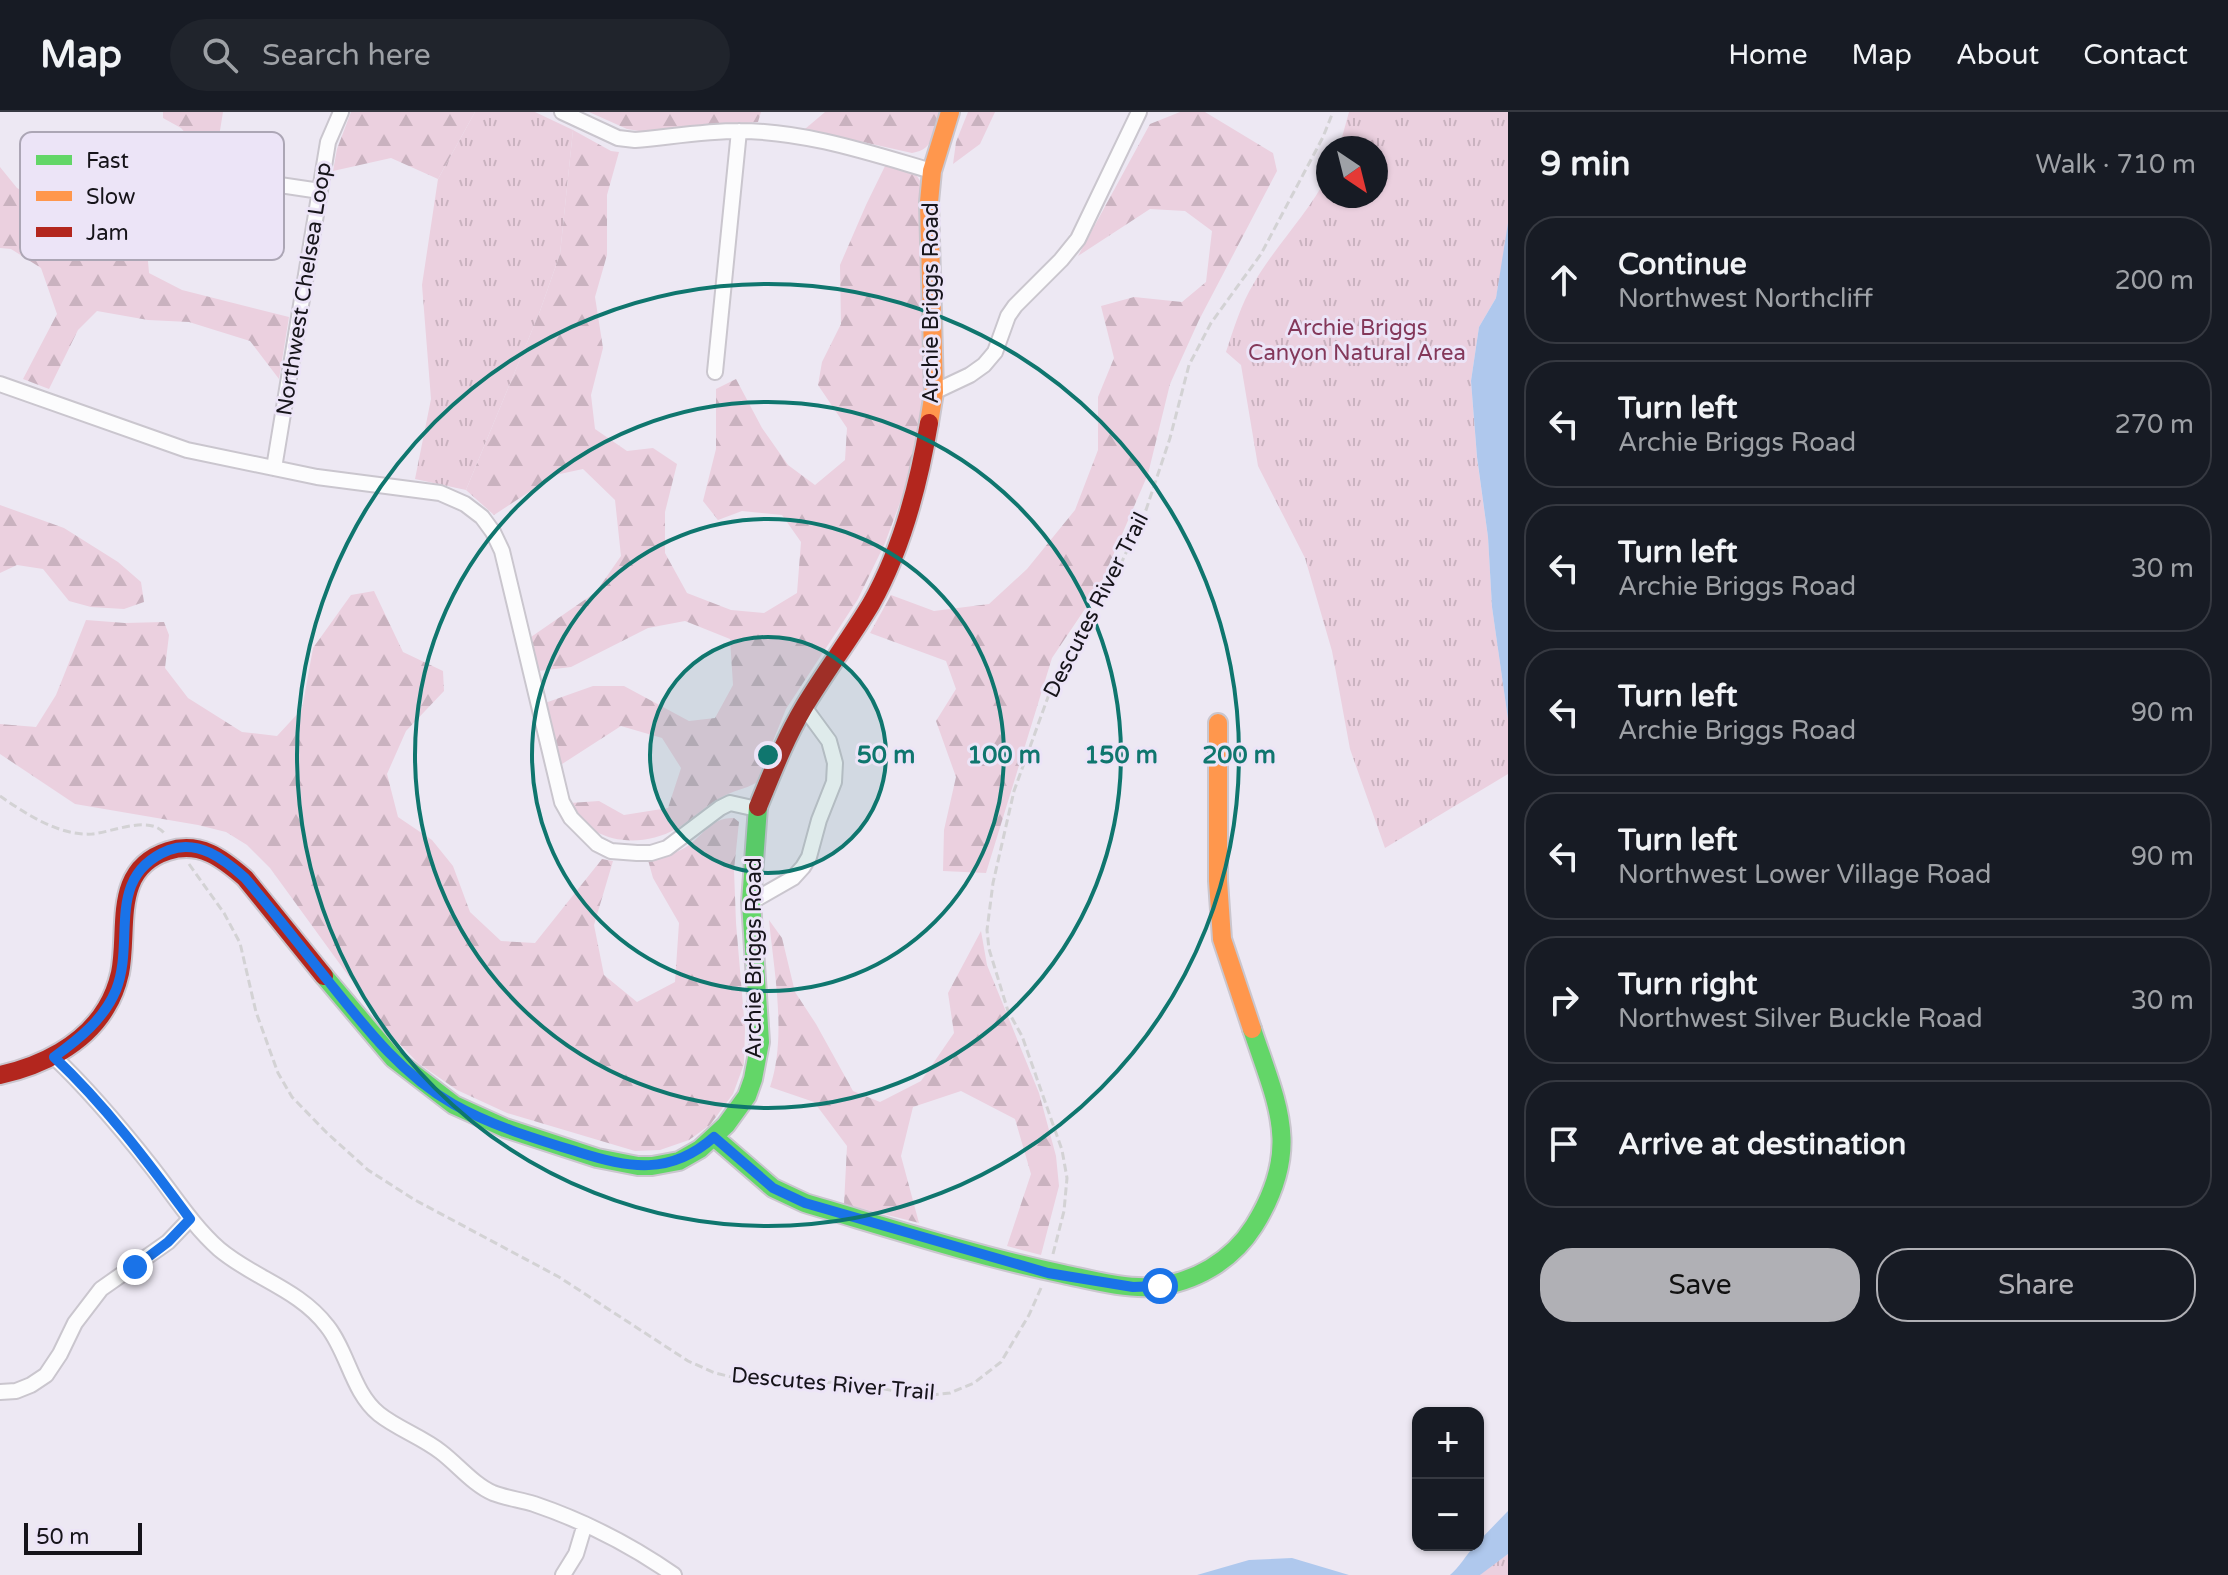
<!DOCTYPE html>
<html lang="en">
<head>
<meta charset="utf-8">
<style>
	body { margin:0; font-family:"Varela Round",sans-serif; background:#20242c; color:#f1f3f6 }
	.controls { position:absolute; right:24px; bottom:24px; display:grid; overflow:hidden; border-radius:16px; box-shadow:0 2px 6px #0004 }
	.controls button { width:72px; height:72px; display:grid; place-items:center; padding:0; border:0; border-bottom:2px solid #363941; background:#171b24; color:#f1f3f6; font:40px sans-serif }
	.compass { position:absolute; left:1316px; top:24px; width:72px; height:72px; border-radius:50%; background:#171b24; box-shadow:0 2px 6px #0004; rotate:145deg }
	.scale { position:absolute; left:24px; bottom:20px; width:118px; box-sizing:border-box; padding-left:8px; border:4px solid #16141a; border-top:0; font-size:22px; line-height:28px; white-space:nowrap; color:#16141a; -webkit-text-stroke:6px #ece4f7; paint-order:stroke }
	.stop { position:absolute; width:24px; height:24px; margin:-18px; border:6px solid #1a73e8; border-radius:50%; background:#fff }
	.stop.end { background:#1a73e8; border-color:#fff; box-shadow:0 2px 8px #0008 }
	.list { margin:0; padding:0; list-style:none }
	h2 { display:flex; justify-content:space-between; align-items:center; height:104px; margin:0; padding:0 32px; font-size:34px }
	h2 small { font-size:26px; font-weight:400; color:#9ea1a6 }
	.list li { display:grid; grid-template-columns:52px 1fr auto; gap:24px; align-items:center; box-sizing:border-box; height:128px; margin:0 16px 16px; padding:0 16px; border:2px solid #363941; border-radius:32px }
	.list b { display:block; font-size:30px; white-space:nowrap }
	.list p { margin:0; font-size:26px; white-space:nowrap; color:#9ea1a6 }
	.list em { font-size:26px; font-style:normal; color:#9ea1a6 }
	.actions { display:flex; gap:16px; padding:24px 32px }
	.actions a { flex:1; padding:18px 0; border:2px solid #b0b0b5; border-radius:32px; text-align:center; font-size:28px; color:#b0b0b5 }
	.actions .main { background:#b0b0b5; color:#111 }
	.icon { flex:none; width:44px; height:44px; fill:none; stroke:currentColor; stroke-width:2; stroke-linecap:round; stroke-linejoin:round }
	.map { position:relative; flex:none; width:1508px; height:1463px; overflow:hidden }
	header { display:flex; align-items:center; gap:48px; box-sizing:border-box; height:112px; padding:0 40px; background:#171b24; border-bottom:2px solid #363941 }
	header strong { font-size:38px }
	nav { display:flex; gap:44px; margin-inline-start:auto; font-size:28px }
	.search { width:560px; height:72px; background:#20242c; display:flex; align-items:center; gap:20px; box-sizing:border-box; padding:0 28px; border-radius:44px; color:#9ea1a6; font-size:30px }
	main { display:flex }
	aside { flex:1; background:#171b24 }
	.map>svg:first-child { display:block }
	.grass { fill:url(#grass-tufts) }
	.forest { fill:url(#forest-firs) }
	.water { fill:#afc8ed }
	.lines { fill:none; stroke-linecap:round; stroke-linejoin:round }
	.street-casing { stroke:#cac6ce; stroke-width:18 }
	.fast-casing { stroke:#cac6ce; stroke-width:22 }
	.slow-casing { stroke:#cac6ce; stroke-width:22 }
	.jam-casing { stroke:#cac6ce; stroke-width:22 }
	.path { stroke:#d3d2d4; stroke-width:3; stroke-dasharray:8 4; stroke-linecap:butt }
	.street { stroke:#fcfcfd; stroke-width:14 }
	.fast { stroke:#63d668; stroke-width:18 }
	.slow { stroke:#ff974d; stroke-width:18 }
	.jam { stroke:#b3261e; stroke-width:18 }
	.route { stroke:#1a73e8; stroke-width:10 }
	.ring { fill:none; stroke:#0f766e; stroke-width:4 }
	.labels { text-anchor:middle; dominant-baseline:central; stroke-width:6; stroke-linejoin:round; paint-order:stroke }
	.street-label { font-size:22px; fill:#16141a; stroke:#ece4f7 }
	.park-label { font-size:22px; fill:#84385a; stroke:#ece4f7 }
	.key { fill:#ece4f7; stroke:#aca6b5; stroke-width:2 }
	.key-label { font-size:22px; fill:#16141a }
	.centre { fill:#0f766e; stroke:#ece4f7; stroke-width:4 }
	.ring-label { font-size:24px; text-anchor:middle; font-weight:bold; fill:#0f766e; stroke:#ece4f7; stroke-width:6; stroke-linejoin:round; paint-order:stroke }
</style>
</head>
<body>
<header>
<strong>Map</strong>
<div class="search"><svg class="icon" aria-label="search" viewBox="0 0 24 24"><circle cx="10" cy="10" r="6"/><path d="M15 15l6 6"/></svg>Search here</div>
<nav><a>Home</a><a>Map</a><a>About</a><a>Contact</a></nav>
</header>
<main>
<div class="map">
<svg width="1508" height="1463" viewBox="0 0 1508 1463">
	<defs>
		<pattern id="grass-tufts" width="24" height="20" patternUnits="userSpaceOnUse" patternTransform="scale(2)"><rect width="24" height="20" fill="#ebd0df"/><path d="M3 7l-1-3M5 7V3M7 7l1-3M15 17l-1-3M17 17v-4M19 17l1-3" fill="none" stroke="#c9b2bf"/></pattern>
		<pattern id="forest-firs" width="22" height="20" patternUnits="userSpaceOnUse" patternTransform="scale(2)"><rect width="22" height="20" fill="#ebd0df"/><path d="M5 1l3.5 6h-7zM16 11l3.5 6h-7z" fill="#c9b2bf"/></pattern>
	</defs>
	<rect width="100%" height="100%" fill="#ede8f3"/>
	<path class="grass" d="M475,0H535L573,18L560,142L540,199L466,378L415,367L431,287L422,173L438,67Z
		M1349,0H1508V111L1506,132L1496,186L1479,215L1471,269L1477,346L1488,425L1492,495L1508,607V662L1385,736L1350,637L1332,539L1305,446L1258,354L1241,253L1226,240C1234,216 1241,192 1254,171C1276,133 1308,102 1328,63V84H1376V36H1339Z
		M1508,1442V1463H1480L1481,1461Z"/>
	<path class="forest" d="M163,0H223L218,31L219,53L204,42L181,16L163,6Z
		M351,0H475L438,67L391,46L333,59L337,37Z
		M589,0H761L758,10L645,20L627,17Z
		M825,0H939C932,20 936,37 912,41L805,17Z
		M968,0H995L980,32L953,52L956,30Z
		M1180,0H1205L1273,41L1277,59L1199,208L1170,272L1148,362L1099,476L1052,546L986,761L943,759L944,718L956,665L936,609L956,577L946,549L870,521L891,483L934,499L989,492L1027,457L1075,398L1098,338V285L1114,246L1101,194L1134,185L1182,190L1206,170L1212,119L1185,99L1150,97L1078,144L1150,12Z
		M573,18L611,39L619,40L607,83V143L595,185L603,236L591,283L595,317L627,339L653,336L677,352L665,400V441L687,481L731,498L764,501L797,481L801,430L782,403L742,399L718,408L703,389L716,337V277L736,267L762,316L788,353L815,373L845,348L847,316L818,273L822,250L841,212L840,153L866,93L886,52C901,55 915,56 921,71L926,243L923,294L909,366L885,431L858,487L786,597L756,671C745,677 732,679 722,685C705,694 692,708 676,717C640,737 588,732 570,691L599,689L624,703L668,696L681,656L662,626L621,614L559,654L545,591L593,574H624L689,609L715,606L733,573L730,527L685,509L648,516L571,555L538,559L531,525L596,480L621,444L615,388L583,357L555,363L494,403L466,378L540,199L560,142Z
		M0,55L17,76L53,96L89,102L104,92L137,95L146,126L149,161L182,178L289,205L279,267L250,229L189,210L148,208L97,199L78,218L49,277L23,267L57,202L41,156L11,137L0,136Z
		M0,393L64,416L118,450L141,470L144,490L124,497L91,495L69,489L43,457L17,453L0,461Z
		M374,479L403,540L443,559L444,579L406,619L387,662L398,705L432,728L453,754L470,800L501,829L535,831L602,747L613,749L594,813L604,863L637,890L675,870L679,811L653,766L648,748C660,746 675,742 686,735C703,724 711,705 734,706L739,710L734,758L736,811L745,917L744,952L733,982L710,1013L689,1028L660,1038L635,1039L507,1001L457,978L418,951L393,925L270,756L247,733L226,720L198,713L75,692L0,642V612L36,615L56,583L86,508L125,511L164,510L169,523L165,556L188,586L242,620L277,624L302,597L313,536L351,483Z
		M769,808L782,826L795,880L816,912L853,979L880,990L921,969L954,921L948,881L981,819L987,853L1039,981L1056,1044L1059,1074L1041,1143L1007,1134L1031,1062L1015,1007L961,979L913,995L901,1044L919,1111L844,1092L847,1034L814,990L770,975C787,925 774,860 769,808Z"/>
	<path class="water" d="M1508,111V607L1492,495L1488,425L1477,345L1471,269L1479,215L1496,186Z
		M1508,1399V1442L1480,1463H1450C1458,1457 1467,1442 1475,1433H1478V1430Z
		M1292,1446L1349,1463H1197L1249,1448Z"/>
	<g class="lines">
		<g class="street-casing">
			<path id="street" d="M562,0L618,26L635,28C669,25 705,19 739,19C805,19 870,41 932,59
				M164,42L193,60L320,79
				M715,260L739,19
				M0,272L187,338L317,365L440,381L465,392L482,405L493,420L502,439L562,690L571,706L597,732L611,739L637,741H651L667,736L720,696L730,691L757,697
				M934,280L970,263L984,253L995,240L1008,204L1015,194L1061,148L1078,127L1139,0
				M274,356L328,30L341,0
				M751,790L793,766L803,755L809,745L819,708L834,670L835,651L829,629L804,595
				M54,945C89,978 120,1015 150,1053C173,1082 192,1113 219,1137C253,1166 299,1177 327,1214C348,1240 352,1280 379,1302C398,1317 422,1325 441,1340C458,1353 474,1373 493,1381C506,1386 521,1388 534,1392C584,1409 631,1433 674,1463
				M0,1280L16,1279L31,1273L46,1263L60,1242L75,1211L101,1177L168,1130L190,1107
				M563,1463L576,1442L585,1412"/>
		</g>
		<g class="fast-casing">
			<path id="fast" d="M324,864L393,946L454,993L505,1016L597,1046L638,1054H652L679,1049L700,1037L726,1013L747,984L753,967L760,930L751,790L758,695
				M714,1025L773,1076L805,1091C890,1116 976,1144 1063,1162C1092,1168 1124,1177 1153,1175C1194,1171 1232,1149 1254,1114C1302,1037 1278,995 1252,917"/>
		</g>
		<g class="slow-casing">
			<path id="slow" d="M929,311L934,280L929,90L932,59L950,0
				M1218,611V769L1222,827L1252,917"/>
		</g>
		<g class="jam-casing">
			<path id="jam" d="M758,695C772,661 785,627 804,595C825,560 850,527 871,492C901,439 919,371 929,311
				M0,963C41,954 84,933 106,896C113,885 117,874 120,861C129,817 111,757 168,739C200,729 222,746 245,766L324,864"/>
		</g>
		<path class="path" d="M0,684C26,702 59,724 92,722C113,720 149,703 164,721
			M189,752L224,801L240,831L256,900L278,961L292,985L327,1021L368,1058L415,1088L559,1165L688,1249L715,1261L740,1267L806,1273L842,1269L921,1284L950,1281L974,1271L1001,1250L1029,1203L1041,1176
			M1053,1142L1064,1099L1067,1066L1062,1038L1022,924L1008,899L989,837L987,818L993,771L1014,679L1056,563L1110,475L1146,398L1170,326L1189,253L1211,211L1261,142L1323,25L1333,0"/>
		<use href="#street" class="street"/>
		<use href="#fast" class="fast"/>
		<use href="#slow" class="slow"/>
		<use href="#jam" class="jam"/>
	</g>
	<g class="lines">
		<path class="route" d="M135,1155L168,1130L190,1107C148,1050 105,993 54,945C79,927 104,907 116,878C136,828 104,764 169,738C198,727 224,747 245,766C274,800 301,835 329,870C365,915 402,963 453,992C492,1014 536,1027 578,1040C629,1056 670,1064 714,1025L773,1076L805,1091L1048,1161L1133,1175L1160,1174"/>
	</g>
	<circle cx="768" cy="643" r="118" fill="#0f766e" fill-opacity=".12"/>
	<g class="ring">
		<circle cx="768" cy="643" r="118"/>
		<circle cx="768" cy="643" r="236"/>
		<circle cx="768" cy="643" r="353"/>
		<circle cx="768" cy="643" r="471"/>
	</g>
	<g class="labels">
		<g class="street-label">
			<text transform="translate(304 177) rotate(-81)">Northwest Chelsea Loop</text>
			<text transform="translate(931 191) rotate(-90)">Archie Briggs Road</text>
			<text transform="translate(1096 493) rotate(-63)">Descutes River Trail</text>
			<text transform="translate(754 846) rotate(-90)">Archie Briggs Road</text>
			<text transform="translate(833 1272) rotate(5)">Descutes River Trail</text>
		</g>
		<g class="park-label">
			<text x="1357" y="216">Archie Briggs<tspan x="1357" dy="25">Canyon Natural Area</tspan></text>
		</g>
	</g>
	<rect x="20" y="20" width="264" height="128" rx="12" class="key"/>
	<rect x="36" y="43" width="36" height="10" fill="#63d668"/>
	<rect x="36" y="79" width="36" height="10" fill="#ff974d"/>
	<rect x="36" y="115" width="36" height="10" fill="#b3261e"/>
	<g class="key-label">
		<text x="86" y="56">Fast</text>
		<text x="86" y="92">Slow</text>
		<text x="86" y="128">Jam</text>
	</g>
	<circle cx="768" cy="643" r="12" class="centre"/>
	<g class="ring-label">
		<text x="886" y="651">50 m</text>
		<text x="1004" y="651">100 m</text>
		<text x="1121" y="651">150 m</text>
		<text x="1239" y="651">200 m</text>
	</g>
</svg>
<div class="controls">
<button>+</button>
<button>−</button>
</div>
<svg class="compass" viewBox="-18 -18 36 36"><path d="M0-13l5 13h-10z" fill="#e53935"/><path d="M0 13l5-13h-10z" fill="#9ea1a6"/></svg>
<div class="scale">50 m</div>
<div class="stop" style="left:1160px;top:1174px"></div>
<div class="stop end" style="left:135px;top:1155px"></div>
</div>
<aside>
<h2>9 min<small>Walk · 710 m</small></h2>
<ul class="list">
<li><svg class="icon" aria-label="ahead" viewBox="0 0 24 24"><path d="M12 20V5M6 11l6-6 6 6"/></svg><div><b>Continue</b><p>Northwest Northcliff</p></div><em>200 m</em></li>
<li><svg class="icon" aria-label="left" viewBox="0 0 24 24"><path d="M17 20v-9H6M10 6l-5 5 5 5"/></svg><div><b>Turn left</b><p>Archie Briggs Road</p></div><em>270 m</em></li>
<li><svg class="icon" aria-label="left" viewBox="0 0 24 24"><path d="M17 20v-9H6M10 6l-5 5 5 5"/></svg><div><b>Turn left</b><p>Archie Briggs Road</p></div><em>30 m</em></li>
<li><svg class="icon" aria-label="left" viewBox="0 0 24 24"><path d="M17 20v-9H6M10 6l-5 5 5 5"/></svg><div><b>Turn left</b><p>Archie Briggs Road</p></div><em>90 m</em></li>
<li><svg class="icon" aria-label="left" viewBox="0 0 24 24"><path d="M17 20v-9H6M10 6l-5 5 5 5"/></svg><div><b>Turn left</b><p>Northwest Lower Village Road</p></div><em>90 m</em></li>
<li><svg class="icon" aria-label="right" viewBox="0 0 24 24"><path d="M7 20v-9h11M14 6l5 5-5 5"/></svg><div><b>Turn right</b><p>Northwest Silver Buckle Road</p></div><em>30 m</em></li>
<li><svg class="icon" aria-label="arrive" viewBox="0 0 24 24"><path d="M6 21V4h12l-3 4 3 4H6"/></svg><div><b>Arrive at destination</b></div></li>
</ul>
<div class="actions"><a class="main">Save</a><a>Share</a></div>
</aside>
</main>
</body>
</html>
